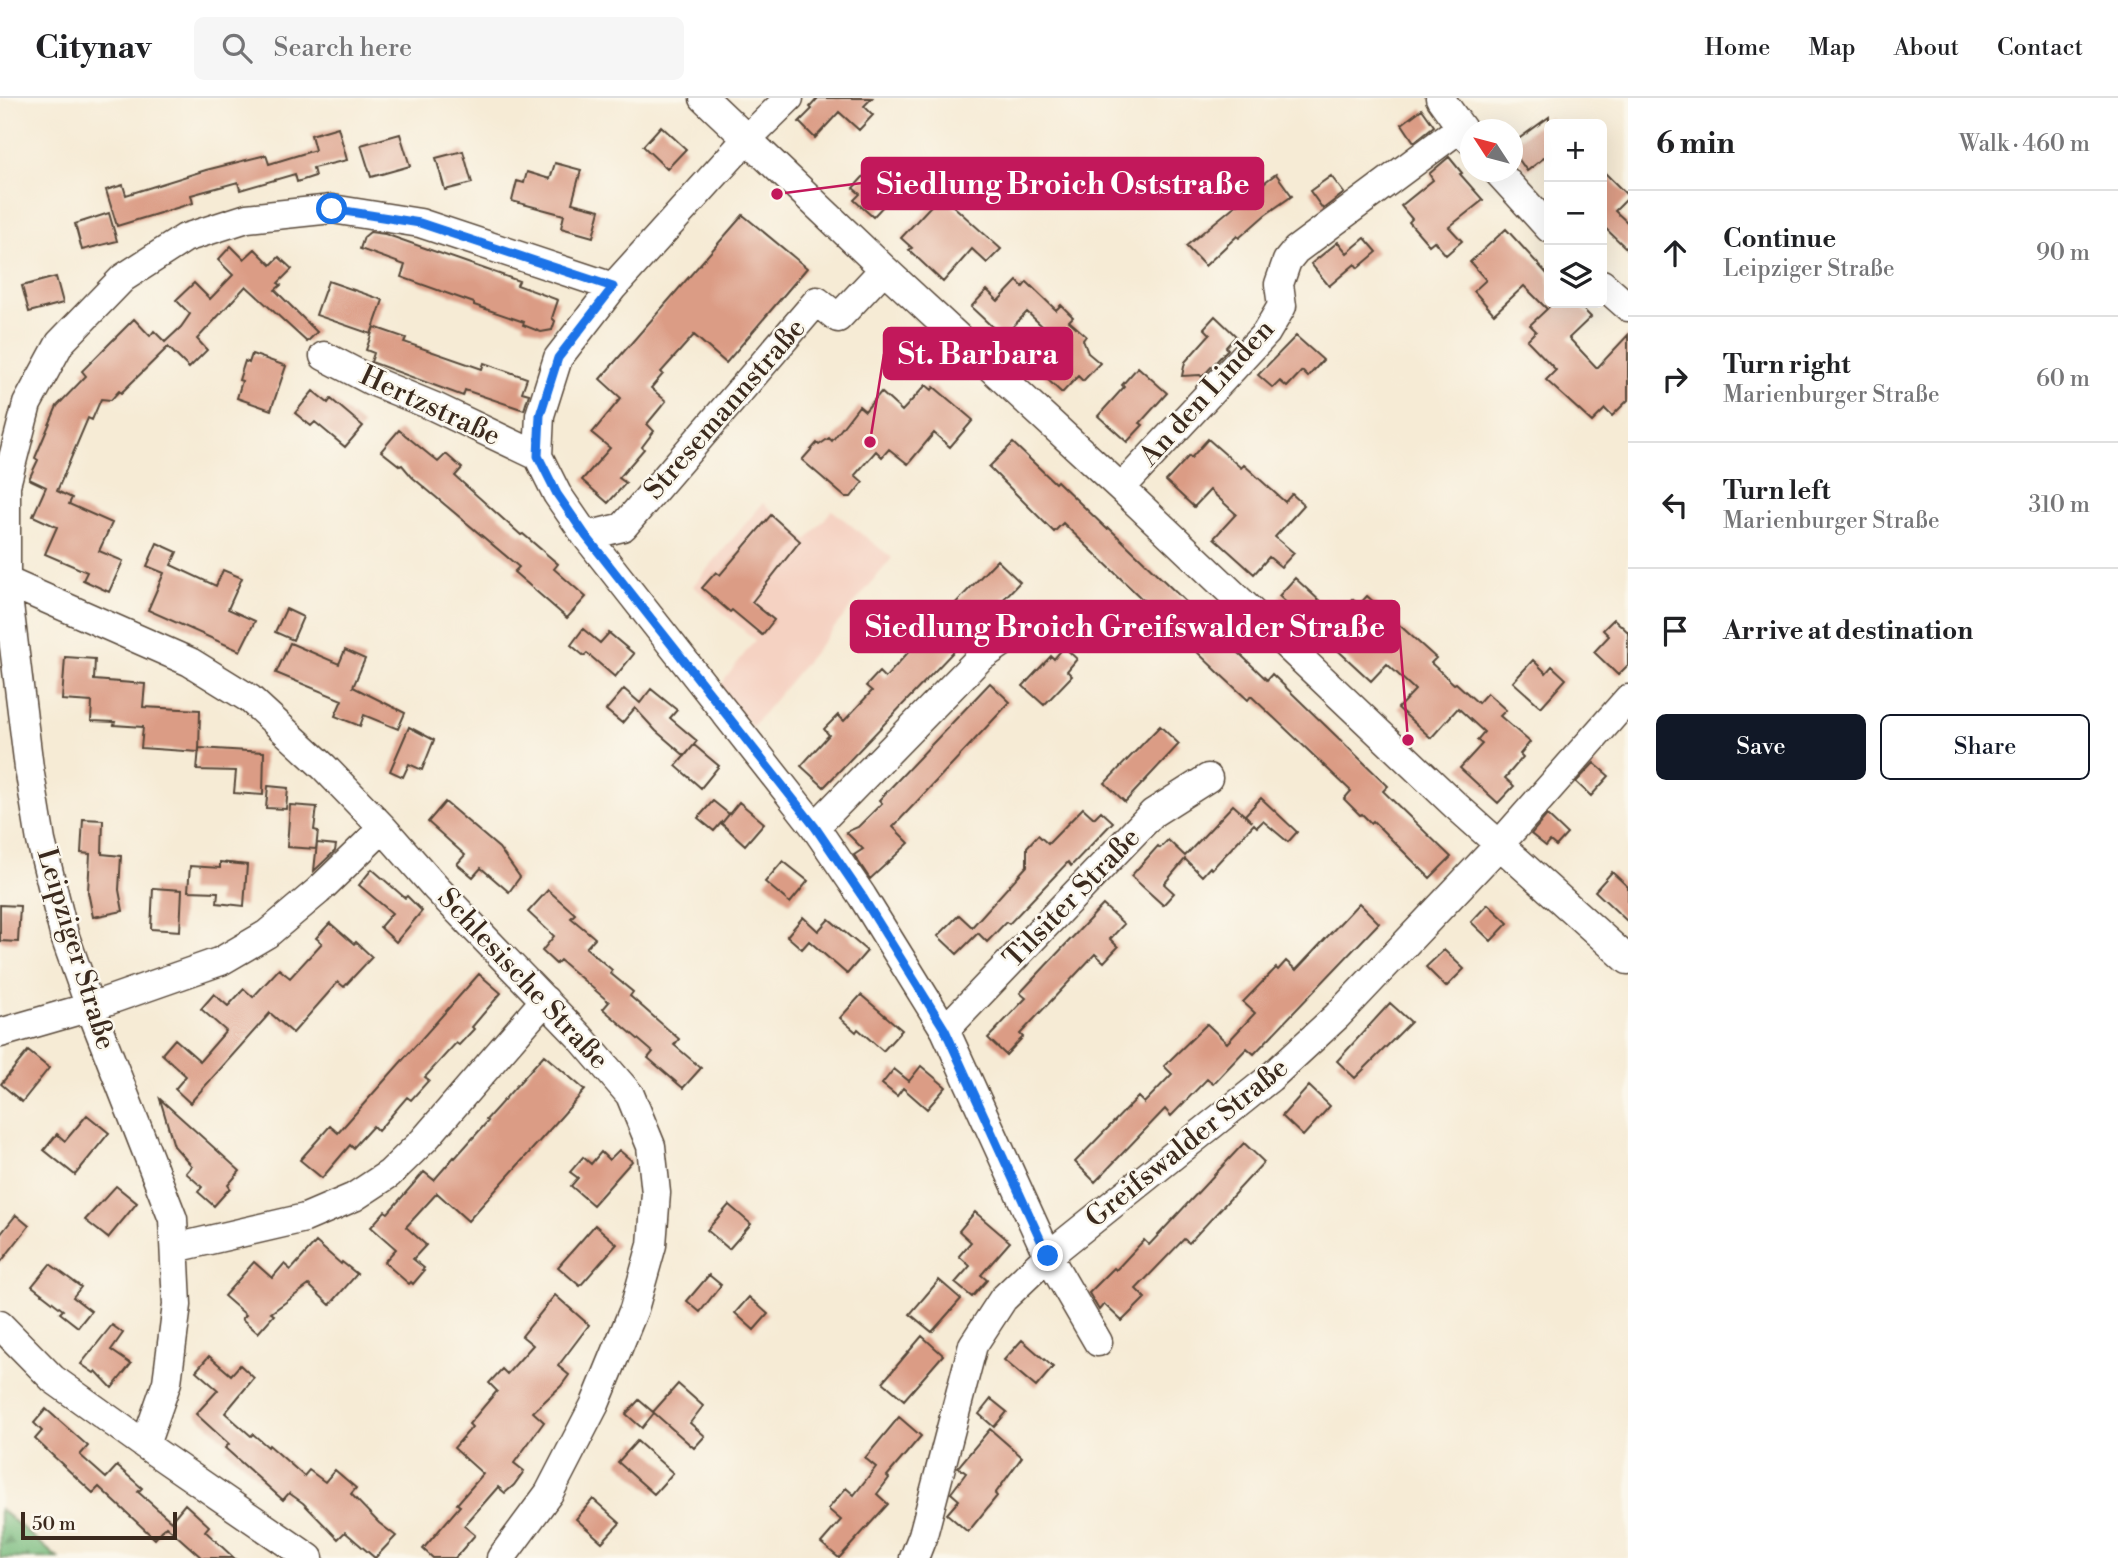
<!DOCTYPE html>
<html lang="en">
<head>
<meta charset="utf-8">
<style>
	body { margin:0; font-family:"Libre Bodoni",serif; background:#f6f6f6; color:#202124 }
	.controls { position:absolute; right:21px; top:21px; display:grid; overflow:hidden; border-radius:10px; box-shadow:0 7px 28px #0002 }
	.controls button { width:63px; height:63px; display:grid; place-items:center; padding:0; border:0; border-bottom:2px solid #e0e0e0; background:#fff; color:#202124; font:35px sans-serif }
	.compass { position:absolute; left:1460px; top:21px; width:63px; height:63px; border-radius:50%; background:#fff; box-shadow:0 7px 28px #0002; rotate:306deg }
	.scale { position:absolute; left:21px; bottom:18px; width:156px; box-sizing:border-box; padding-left:7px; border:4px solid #3b2a1e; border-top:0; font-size:19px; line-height:24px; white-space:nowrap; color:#3b2a1e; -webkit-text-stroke:5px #fbf7ec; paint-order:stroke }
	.stop { position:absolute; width:21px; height:21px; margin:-16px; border:5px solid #1a73e8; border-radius:50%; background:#fff }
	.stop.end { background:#1a73e8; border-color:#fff; box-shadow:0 2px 7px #0008 }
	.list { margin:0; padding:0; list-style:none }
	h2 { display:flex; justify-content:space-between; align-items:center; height:91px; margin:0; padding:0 28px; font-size:30px }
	h2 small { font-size:23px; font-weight:400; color:#757577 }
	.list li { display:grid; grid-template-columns:46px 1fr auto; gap:21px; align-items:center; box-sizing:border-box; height:126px; padding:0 28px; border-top:2px solid #e0e0e0 }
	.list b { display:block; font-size:26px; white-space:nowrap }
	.list p { margin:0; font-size:23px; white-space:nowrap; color:#757577 }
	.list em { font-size:23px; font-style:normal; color:#757577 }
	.actions { display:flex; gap:14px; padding:21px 28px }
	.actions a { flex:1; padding:16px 0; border:2px solid #111827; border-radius:10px; text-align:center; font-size:24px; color:#111827 }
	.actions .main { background:#111827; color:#fff }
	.icon { flex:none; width:38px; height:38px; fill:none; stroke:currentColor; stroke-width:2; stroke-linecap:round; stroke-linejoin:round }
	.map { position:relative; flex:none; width:1628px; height:1460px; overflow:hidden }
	header { display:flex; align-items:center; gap:42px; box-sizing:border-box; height:98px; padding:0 35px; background:#fff; border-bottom:2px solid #e0e0e0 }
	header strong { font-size:33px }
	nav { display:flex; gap:38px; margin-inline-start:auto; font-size:24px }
	.search { width:490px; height:63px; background:#f6f6f6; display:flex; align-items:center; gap:18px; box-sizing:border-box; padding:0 24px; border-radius:10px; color:#757577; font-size:26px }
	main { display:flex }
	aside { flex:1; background:#fff }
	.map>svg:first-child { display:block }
	.built { fill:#f5d2c2 }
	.forest { fill:url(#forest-firs); stroke:#5a734e; stroke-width:2 }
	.building { fill:#db9c85 }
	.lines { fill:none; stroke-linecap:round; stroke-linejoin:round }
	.minor-casing { stroke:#574739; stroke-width:31 }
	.minor { stroke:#fff; stroke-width:28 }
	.route { stroke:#1a73e8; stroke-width:9 }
	.labels { text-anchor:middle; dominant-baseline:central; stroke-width:5; stroke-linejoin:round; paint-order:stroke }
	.street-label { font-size:28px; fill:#3b2a1e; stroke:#fbf7ec }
	.leader { fill:none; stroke:#c2185b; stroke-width:2.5 }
	.callout-dot { fill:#c2185b; stroke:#fbf7ec; stroke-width:2.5 }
	.callout { fill:#c2185b; stroke:#c2185b; stroke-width:2.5 }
	.callout-label { font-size:30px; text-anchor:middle; font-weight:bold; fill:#fff }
</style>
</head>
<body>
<header>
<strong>Citynav</strong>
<div class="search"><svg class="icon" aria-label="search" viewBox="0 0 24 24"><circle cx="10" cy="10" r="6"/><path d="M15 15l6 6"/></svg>Search here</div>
<nav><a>Home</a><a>Map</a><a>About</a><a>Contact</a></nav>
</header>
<main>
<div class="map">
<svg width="1628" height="1460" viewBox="0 0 1628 1460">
	<defs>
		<pattern id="forest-firs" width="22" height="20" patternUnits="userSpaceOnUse" patternTransform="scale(1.75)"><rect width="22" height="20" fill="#7abc7f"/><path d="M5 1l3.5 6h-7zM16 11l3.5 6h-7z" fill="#659967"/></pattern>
	</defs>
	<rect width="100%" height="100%" fill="#fbf7ec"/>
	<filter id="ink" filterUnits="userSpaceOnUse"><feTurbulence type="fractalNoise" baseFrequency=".0143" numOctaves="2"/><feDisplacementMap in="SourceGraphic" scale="14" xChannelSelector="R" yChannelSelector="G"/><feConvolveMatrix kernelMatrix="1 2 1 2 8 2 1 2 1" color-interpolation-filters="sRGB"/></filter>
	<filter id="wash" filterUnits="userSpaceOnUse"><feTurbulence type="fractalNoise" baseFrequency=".00686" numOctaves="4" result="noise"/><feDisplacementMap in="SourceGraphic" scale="28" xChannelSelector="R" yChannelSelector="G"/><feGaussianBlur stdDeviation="1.57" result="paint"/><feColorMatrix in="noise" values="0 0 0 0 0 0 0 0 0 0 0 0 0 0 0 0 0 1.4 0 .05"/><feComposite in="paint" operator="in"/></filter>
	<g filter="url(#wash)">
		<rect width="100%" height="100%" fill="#f6ebd5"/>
		<path class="built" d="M763,405L807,442L832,412L892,460L752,629L719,589L755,542L693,488Z"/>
		<path class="forest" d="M0,1411L58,1460H0Z"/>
		<g id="blocks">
			<path class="building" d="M818,0H872L864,8L873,17L859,32L839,14L815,40L799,24L812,11L810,9Z
				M1422,11L1434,28L1414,44L1402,26Z
				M1549,19V56L1527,73L1513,53V45Z
				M661,28L686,51L667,71L643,48Z
				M338,29L347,62L313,70L315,78L297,84L295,76L240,92L238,84L191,97L193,105L117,128L106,92L123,87L126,97L206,72L266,57L269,66L315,52L311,37Z
				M400,36L410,68L371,79L361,47Z
				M463,53L472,85L445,92L436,60Z
				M1449,59L1462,75L1460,76L1483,102L1449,129L1462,143L1446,157L1434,143L1429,147L1409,124L1412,121L1401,108L1433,82L1429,76Z
				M555,65L581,72L572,105L600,112L593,139L561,130L564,117L512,103L517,83L524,85L527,74L550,81Z
				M1602,72L1628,98V100L1615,113L1628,125V152L1602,127Z
				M1276,76L1292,98L1265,117L1239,140L1237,138L1205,168L1186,148L1254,92Z
				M864,78L880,92L878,95L887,104L873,119L854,102L860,96L853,90Z
				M1331,78L1344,95L1323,111L1310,93Z
				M941,97L1001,151L987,165L972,151L943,184L909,152L912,150L901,140Z
				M109,115L117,143L82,152L75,126Z
				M743,117L807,170L726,265L694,237L661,274L663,276L651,290L666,303L647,326L654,333L642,349L644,351L619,380L626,385L608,405L582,382L610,350L592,335L621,300L600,281Z
				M1506,131L1549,178V209L1554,205H1577L1591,219L1569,240L1597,270L1628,237V302L1612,318L1605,311L1592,324L1546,282L1556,272L1527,242L1536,233L1530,227L1547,211L1524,188L1494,216L1474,193L1486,182L1470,164Z
				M370,134L385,136L519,183L517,187L558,202L552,220L555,223L552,232L541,234L523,227L524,224L474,207V205L401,179L405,167L360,151L364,139Z
				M1365,140L1377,154L1358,170L1355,166L1329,188L1311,166L1338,144L1347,155Z
				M231,148L244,161L255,151L271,167L279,159L292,171L278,185L281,187L275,192L317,234L307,244L246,188L197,241L207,252L189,270L168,249L121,295L119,293L111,302L101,301L92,322L88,320L57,393L72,400L69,406L112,425L99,453L123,463L109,494L83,482L87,474L45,456L57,429L33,418L46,389L29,381L38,362L35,360L57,308L86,278L82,273L134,221L150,238L154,233L165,244L181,229L190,216L176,202L194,185L210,201L233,177L218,162Z
				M56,179L63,205L29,214L22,188Z
				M328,183L383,202L371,236L316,217Z
				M1017,183L1023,189L1027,184L1056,212L1061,207L1073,219L1069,223L1086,238L1083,242L1088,255L1100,265L1083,283L1078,278L1062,295L1030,265L1054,239L1027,214L1003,239L971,209L987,192L998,203Z
				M1215,218L1236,238L1226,249L1228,251L1202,279L1200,277L1182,278L1185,264L1210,236L1204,230Z
				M374,229L406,240L404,244L482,271L484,265L527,280L522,294L529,296L524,312L465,292L463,298L371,264L374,255L366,252Z
				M1296,238L1323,262L1308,279L1302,273L1287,289L1280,283L1273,290L1258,277Z
				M252,256L286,268L271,312L237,300L242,283L239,282L245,263L249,265Z
				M1138,269L1167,295L1140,325L1143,327L1127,344L1098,318L1124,289L1122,287Z
				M926,287L932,292L934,289L973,322L950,349L934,335L908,366L889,351L882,359L876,353L855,377L863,384L851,399H845L802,362L817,345L819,347L829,340L832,343L859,308L865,313L881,294L902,313Z
				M313,293L328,305L331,301L363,328L345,349L315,324L311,328L295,315Z
				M399,332L438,364L446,356L462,370L455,378L521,437L523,436L558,466L554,471L586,499L567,520L514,474L519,469L412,379L402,367L400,368L381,353Z
				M1208,341L1241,370L1244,367L1285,404L1292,396L1304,407L1275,439L1294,455L1281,469L1269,459L1254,476L1214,440L1236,416L1210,392L1194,409L1166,383L1189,358L1191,360Z
				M1013,345L1055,385L1057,383L1107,431L1109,430L1267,582L1272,576L1388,688L1383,693L1451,759L1430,780L1373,723L1371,725L1362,716L1360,717L1344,701L1351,693L1251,598L1248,602L1220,576L1063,425L1054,434L989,369Z
				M771,417L800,443L752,504L774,522L762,537L732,512L730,514L702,490L716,474L720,477Z
				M157,445L177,454L171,467L216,488L223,472L242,480L228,511L255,523L240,553L148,512L164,475L147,468Z
				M997,462L1020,484L824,689L801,668L829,637L824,631L838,617L844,623L872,593L866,588L879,574L885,580L913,549L909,545L921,532L926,536Z
				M1295,480L1336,518L1352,501L1359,507L1367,498L1436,560L1431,565L1454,586L1456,585L1478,605L1487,595L1506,612L1500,618L1530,644L1520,656L1523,659L1505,680L1514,688L1498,705L1460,670L1482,646L1477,642L1484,634L1458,610L1431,640L1398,610L1415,592L1387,566L1371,583L1279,498Z
				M286,511L303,519L293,542L275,534Z
				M1614,521L1628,534V567L1618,577L1594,554L1609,538L1603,532Z
				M583,531L600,545L609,535L634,556L615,579L587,555L584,558L571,547Z
				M290,545L339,566L345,552L365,561L353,589L405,615L398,631L364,617L360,628L335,618L342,602L276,575Z
				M1064,549L1077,561L1067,573L1072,578L1044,607L1023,588L1051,558L1054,561Z
				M65,559L95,561L94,582L145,586L143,609L200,612L199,654L141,650L143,629L114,627L115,624L91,623L92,604L62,602Z
				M1533,562L1546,575L1552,568L1566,581L1541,609L1513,584Z
				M990,585L1010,604L893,729L909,745L870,781L854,757L863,751L846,734L858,729L882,705L879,702Z
				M624,591L640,605L651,591L677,612L670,620L697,643L685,658L656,633L635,610L622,625L606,612Z
				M1160,628L1179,646L1125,704L1105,685Z
				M409,629L434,642L422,672L409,666L403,679L390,673Z
				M694,647L719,668L701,690L676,668Z
				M199,650L264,654L263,697L234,695L236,673L197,672Z
				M1594,665L1609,678L1591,698L1576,684Z
				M268,688L288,690L286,711L266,710Z
				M1261,700L1297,734L1288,744L1263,723L1257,729L1254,726L1212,771L1210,769L1202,778L1185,761L1164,786L1174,795L1163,807L1131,778L1158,748L1160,750L1168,742L1185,758L1233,707L1252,724L1245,717Z
				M713,703L729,716L722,725L739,704L764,725L745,747L721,725L714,733L698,720Z
				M445,704L499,750L520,779L509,794L481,770L473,779L457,766L465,757L428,724Z
				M290,707L317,709L314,732L318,733L316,751L287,749Z
				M1083,710L1094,720L1101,713L1113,724L1071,768L1068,764L1009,826L1006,824L987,844L978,835L957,856L938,838L959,817L972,829L1027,768V749L1038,737L1048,746Z
				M1547,717L1567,736L1556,748L1550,743L1546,748L1531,736Z
				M83,721L103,722L102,756L121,758L119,792L123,813L93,819L88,794L90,756L81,755Z
				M317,745L336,747L335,753L314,773Z
				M783,763L808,783L790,805L765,784Z
				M220,764L247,767L244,808L217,805L218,794L188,793L190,768L220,770Z
				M372,771L405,800L407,798L422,813L396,844L380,829L392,815L359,787Z
				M1612,774L1628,789V824L1595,793Z
				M153,790L182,792L180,833L151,831Z
				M548,792L575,816L571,820L595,840L586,850L612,872L610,875L633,894L630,898L679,941L674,947L701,970L683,990L648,960L653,954L603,911L609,904L560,862L556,866L542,853L554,838L528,814Z
				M1359,805L1379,825L1254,956L1247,950L1213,986L1207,981L1171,1018L1165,1011L1095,1084L1075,1064L1138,999L1144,1005L1172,976L1164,968L1207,926L1227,945L1255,915L1243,904L1276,870L1278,872L1286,863L1296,872Z
				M1488,806L1508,825L1491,843L1471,824Z
				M0,807L20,808L18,844L0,843Z
				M1103,807L1124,826L1110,841L1118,849L1104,864L1095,856L1020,936L1023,939L1006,957L988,940L1026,900L1020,895Z
				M803,819L818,833L829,821L867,853L847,876L809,843L802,851L787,838Z
				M330,825L354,846L356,844L372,859L344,889L338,884L293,935L270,915L190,1005L175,991L186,978L162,956L175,941L200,963L226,933L201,911L214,896L228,908L244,891L253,899L279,871L290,880L322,845L316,840Z
				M1444,852L1464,871L1446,889L1426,869Z
				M479,876L501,895L472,929L474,931L459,947L456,945L425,979L429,982L411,1002L407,999L378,1033L373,1028L353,1050L350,1047L322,1080L300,1062L330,1028L338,1035Z
				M861,897L902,932L883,953L858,931L856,934L840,920Z
				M1390,905L1411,924L1355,980L1337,963Z
				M28,953L49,970L22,1004L1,986Z
				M544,957L585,992L468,1123L437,1095L406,1129L426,1147L413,1161L424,1170L422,1172L424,1173L413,1186L411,1184L409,1186L384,1164L396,1151L371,1129L385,1113L388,1115L424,1074L434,1082L454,1059L455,1060L488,1023L486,1022Z
				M921,968L946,989L927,1011L903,990L897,998L882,986L894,971L909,983Z
				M1309,988L1330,1008L1303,1038L1282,1018Z
				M160,1001L240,1073L228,1087L230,1090L214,1108L198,1094L202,1089L186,1075L192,1068L174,1048Z
				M87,1017L109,1035L75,1077L44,1052L57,1036L65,1043Z
				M1244,1045L1264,1064L1189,1145L1184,1141L1136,1191L1145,1200L1122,1223L1104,1206L1099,1212L1089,1195L1114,1170L1116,1172L1144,1142L1149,1147Z
				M619,1052L632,1063L593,1107L571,1088L578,1080L570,1074L583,1059L591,1066L601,1054L609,1062Z
				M116,1088L137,1105L108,1140L85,1122Z
				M729,1107L751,1126L729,1151L707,1132Z
				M975,1114L1010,1144L981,1177L987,1182L972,1199L955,1185L970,1168L959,1158L971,1144L959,1133Z
				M16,1117L29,1128L0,1165V1137Z
				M595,1127L617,1146L580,1188L558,1169Z
				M316,1144L341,1166L342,1164L357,1176L330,1207L309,1187L271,1215L274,1217L258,1235L242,1221L246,1217L224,1198L254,1164L272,1180L284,1166L291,1172Z
				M50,1166L81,1189L73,1199L91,1213L78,1229L60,1215L63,1212L32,1188Z
				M709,1177L721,1187L700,1214L687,1203Z
				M939,1182L961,1201L932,1234L910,1216Z
				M555,1197L589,1227L558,1268L569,1277L561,1288L533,1314L544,1324L514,1365L524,1373L514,1387L505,1395L498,1389L464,1428L475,1437L455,1460H433L423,1451L460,1408L457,1406L483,1376L454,1350L472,1329L469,1326L497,1293L489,1285L502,1271L507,1276L533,1247L522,1238Z
				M749,1199L768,1216L754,1232L735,1215Z
				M112,1227L123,1235L111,1252L131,1266L112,1290L96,1273L94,1275L81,1266Z
				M922,1238L943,1257L904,1302L883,1284Z
				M1022,1242L1053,1269L1036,1289L1004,1262Z
				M209,1258L231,1277L240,1267L254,1280L225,1315L251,1338L253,1336L268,1349L269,1347L304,1378L309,1372L325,1384L335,1372L356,1390L351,1396L379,1425L396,1438L375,1460L345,1434L338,1441L303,1405L289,1395L283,1402L225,1350L229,1346L196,1316L218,1292L196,1273Z
				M678,1286L703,1308L690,1325L705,1338L694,1350L653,1314Z
				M991,1301L1007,1314L994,1329L979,1316Z
				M639,1302L654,1315L642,1330L626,1316Z
				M46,1311L88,1348L80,1357L106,1380L117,1368L142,1390L138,1394L171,1423L185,1406L209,1428L205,1433L234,1460H202L166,1428L155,1441L99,1389L93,1395L35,1341L42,1333L34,1325Z
				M899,1319L921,1338L887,1378L889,1380L877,1396L888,1406L839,1460L821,1445L841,1422L828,1411L846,1390L854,1397L876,1369L865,1360Z
				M990,1331L1022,1359L995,1396L997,1398L968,1434L947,1416L959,1402L951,1395L966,1375L958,1369Z
				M637,1343L673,1375L654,1396L618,1364Z
				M593,1401L620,1425L602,1444L576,1421Z"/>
		</g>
	</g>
	<g filter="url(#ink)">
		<use href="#blocks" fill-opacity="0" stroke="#574739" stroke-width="2"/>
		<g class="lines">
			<g class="minor-casing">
				<path id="minor" d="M704,0L884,171L1121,390L1455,707L1628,862
					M789,0L746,42L613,189L558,260L540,317L538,358L557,396L586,438L815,729L862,798L945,932L1048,1158L1098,1244
					M1440,0L1470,42
					M1498,74L1549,130
					M1602,186L1628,209
					M324,258L372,283L435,309L538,358
					M1121,390L1266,235L1282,208L1279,186L1287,163L1296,152L1460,30
					M586,438L623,429L817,203L838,220L884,171
					M6,483L190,564L250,601L324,669L383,730L436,790L580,939L630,997L651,1048L656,1095L652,1147L634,1211L595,1306L549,1395L501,1460
					M815,729L980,560L1035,522
					M945,932L1153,715L1208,680
					M0,935L90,909L221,863L267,836L318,793L383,730
					M175,1150L305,1120L354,1099L389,1076L424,1042L545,902
					M0,1227L53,1281L145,1347L309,1460
					M145,1347L167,1284L177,1207L173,1121L90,909L64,836L41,743L29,670L6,483V387L27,306L60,245L123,180L185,140L247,120L332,111L420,125L613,189
					M914,1460L923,1437L973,1247L1003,1201L1048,1158L1270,980L1337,918L1499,747L1628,601"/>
			</g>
			<use href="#minor" class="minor"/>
		</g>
	</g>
	<g class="lines" filter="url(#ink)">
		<path class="route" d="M332,111L420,125L613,189L558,260L540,317L538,358L557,396L586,438L815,729L862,798L945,932L1048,1158"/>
	</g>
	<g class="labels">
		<g class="street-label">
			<text transform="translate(1207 295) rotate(-48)">An den Linden</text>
			<text transform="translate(430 308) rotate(25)">Hertzstraße</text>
			<text transform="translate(725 311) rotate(-49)">Stresemannstraße</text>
			<text transform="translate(1072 800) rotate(-46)">Tilsiter Straße</text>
			<text transform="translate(76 851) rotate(73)">Leipziger Straße</text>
			<text transform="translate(523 881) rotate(47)">Schlesische Straße</text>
			<text transform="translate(1187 1045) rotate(-39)">Greifswalder Straße</text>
		</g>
	</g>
	<path class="leader" d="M777 96L862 85M870 344L884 256M1408 642L1399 529"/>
	<g class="callout-dot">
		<circle cx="777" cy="96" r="7"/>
		<circle cx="870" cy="344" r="7"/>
		<circle cx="1408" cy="642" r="7"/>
	</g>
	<g class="callout">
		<rect x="862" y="60" width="401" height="51" rx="7"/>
		<rect x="884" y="230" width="188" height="51" rx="7"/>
		<rect x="851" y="503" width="548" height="51" rx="7"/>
	</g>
	<g class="callout-label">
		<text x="1063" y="96">Siedlung Broich Oststraße</text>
		<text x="978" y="266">St. Barbara</text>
		<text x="1125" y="539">Siedlung Broich Greifswalder Straße</text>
	</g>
</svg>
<div class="controls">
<button>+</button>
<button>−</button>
<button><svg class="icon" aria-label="layers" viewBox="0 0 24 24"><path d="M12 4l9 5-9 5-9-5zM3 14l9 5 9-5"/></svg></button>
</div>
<svg class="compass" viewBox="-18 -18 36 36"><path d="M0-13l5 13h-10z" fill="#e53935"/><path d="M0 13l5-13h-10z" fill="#757577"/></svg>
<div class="scale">50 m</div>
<div class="stop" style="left:332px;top:111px"></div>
<div class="stop end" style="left:1048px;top:1158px"></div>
</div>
<aside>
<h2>6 min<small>Walk · 460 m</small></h2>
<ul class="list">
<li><svg class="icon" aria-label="ahead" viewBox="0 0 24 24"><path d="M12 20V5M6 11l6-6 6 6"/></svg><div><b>Continue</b><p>Leipziger Straße</p></div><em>90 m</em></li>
<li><svg class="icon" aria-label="right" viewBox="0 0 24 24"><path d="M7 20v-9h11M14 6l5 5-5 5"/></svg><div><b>Turn right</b><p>Marienburger Straße</p></div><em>60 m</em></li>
<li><svg class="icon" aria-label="left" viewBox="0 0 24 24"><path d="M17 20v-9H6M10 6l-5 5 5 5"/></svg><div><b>Turn left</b><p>Marienburger Straße</p></div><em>310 m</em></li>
<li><svg class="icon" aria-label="arrive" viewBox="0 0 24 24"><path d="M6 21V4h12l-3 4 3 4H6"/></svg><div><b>Arrive at destination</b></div></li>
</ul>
<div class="actions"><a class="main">Save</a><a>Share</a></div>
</aside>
</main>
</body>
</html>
